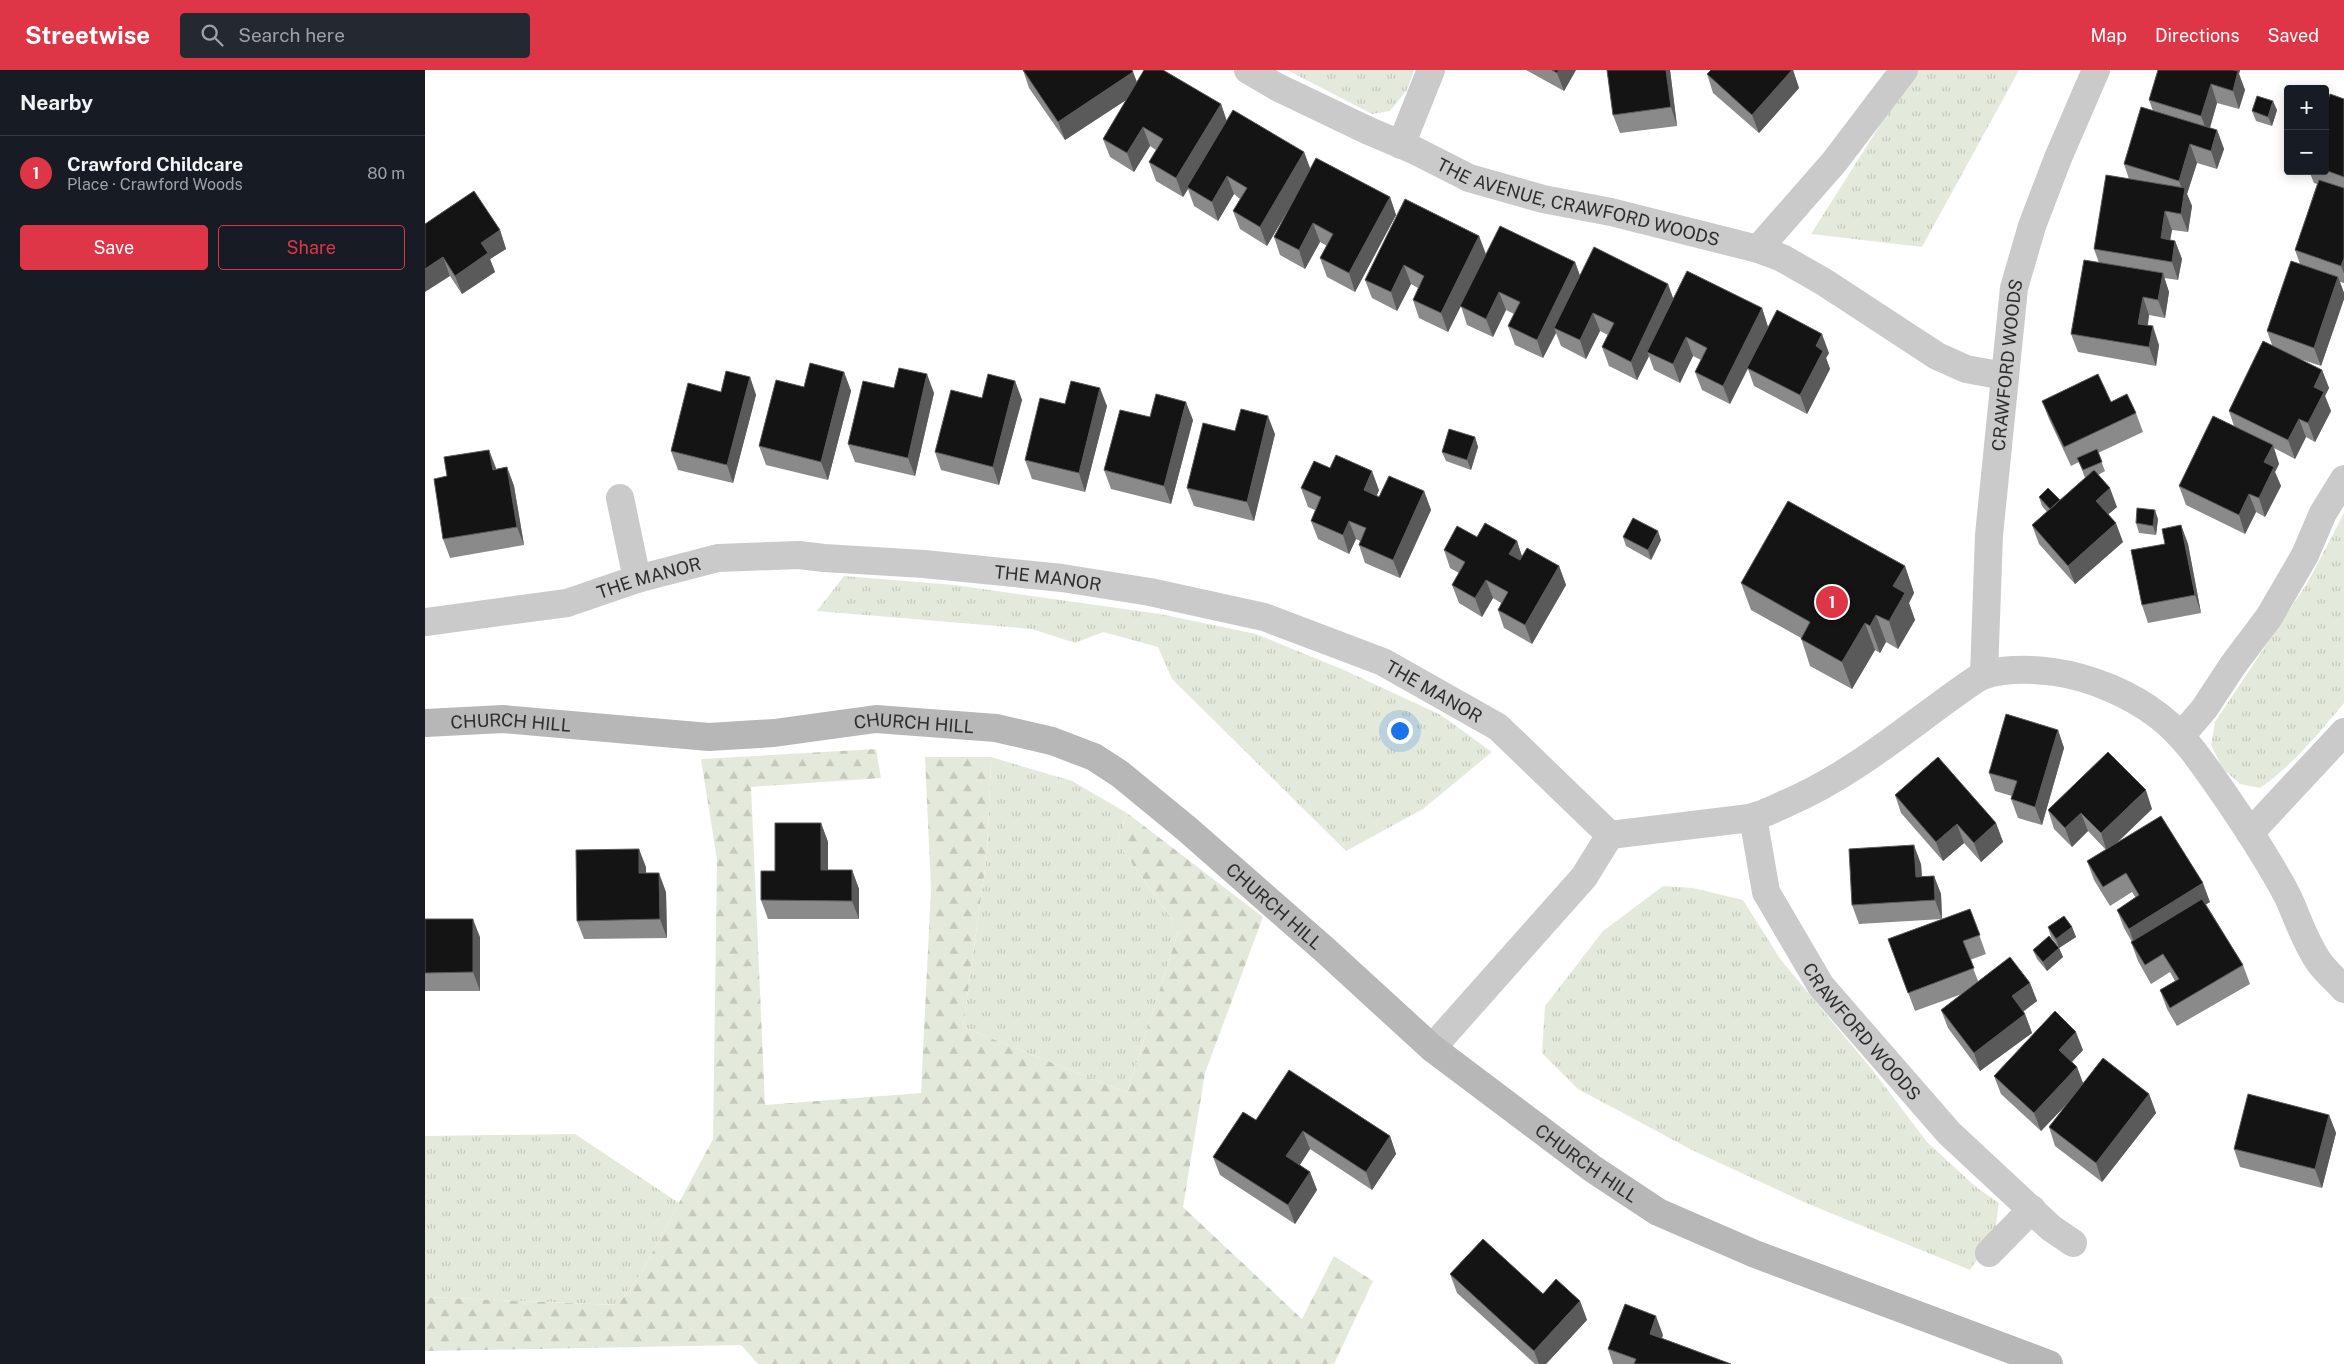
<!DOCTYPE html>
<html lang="en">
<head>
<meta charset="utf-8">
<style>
	body { margin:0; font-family:"Public Sans",sans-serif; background:#242831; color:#f1f3f6 }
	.controls { position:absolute; right:15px; top:15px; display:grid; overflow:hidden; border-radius:5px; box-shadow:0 2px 12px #0003 }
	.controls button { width:45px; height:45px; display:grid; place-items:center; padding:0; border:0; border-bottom:1px solid #363941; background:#171b24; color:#f1f3f6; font:25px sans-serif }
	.you { position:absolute; left:974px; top:660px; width:18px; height:18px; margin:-12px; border:4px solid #fff; border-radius:50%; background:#1a73e8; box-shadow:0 0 0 8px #1a73e833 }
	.badge { display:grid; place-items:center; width:32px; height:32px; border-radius:50%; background:#de3647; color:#fff; font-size:16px; font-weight:700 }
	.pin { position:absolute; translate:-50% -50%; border:2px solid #fff; box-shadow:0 1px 5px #0006 }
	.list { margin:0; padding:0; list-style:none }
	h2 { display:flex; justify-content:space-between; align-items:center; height:65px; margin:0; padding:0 20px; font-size:21px }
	h2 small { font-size:16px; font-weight:400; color:#9ea1a6 }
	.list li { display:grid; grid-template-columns:32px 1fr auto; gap:15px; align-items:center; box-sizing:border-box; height:75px; padding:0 20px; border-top:1px solid #363941 }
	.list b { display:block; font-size:19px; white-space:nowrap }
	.list p { margin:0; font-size:16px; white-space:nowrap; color:#9ea1a6 }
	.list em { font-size:16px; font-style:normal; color:#9ea1a6 }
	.actions { display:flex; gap:10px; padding:15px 20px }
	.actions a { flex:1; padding:11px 0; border:1px solid #de3647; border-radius:5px; text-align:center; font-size:18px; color:#de3647 }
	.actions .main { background:#de3647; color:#fff }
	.icon { flex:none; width:28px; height:28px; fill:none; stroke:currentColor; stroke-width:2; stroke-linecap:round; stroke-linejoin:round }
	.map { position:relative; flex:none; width:1919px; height:1294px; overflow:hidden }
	header { display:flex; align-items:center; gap:30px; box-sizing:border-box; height:70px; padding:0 25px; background:#de3647; color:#fff }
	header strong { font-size:24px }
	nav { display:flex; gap:28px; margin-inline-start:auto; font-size:18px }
	.search { width:350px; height:45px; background:#242831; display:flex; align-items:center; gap:12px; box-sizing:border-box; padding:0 18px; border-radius:5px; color:#9ea1a6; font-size:19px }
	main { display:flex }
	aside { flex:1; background:#171b24 }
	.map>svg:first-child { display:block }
	.grass { fill:url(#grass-tufts) }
	.forest { fill:url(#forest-firs) }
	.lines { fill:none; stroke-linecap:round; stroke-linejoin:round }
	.street { stroke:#cacaca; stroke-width:28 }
	.secondary { stroke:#b7b7b7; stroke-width:28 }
	.wall { fill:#8a8a8a }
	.shaded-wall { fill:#5a5a5a }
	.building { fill:#141414; stroke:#5a5a5a }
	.labels { text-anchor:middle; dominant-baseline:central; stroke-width:5; stroke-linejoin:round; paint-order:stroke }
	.street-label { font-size:18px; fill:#2d2d2d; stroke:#fff }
</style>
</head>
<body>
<header>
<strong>Streetwise</strong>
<div class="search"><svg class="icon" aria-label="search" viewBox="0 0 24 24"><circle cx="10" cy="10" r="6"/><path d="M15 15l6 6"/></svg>Search here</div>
<nav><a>Map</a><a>Directions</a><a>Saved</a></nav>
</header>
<main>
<aside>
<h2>Nearby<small></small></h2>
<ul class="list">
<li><span class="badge">1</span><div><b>Crawford Childcare</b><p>Place · Crawford Woods</p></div><em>80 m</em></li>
</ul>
<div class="actions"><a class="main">Save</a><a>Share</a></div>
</aside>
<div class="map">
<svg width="1919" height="1294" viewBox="0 0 1919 1294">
	<defs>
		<pattern id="grass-tufts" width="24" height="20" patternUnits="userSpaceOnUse" patternTransform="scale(1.25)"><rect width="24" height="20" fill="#e4eadb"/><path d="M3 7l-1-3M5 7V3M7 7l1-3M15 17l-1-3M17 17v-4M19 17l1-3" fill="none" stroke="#c4c9bc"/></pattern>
		<pattern id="forest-firs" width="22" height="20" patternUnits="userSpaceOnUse" patternTransform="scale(1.25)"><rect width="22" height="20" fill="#e4eadb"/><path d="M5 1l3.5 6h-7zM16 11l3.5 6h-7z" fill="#c4c9bc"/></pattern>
	</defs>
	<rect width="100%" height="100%" fill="#fff"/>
	<path class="grass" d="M862,0H989L982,20L965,41L947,44Z
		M1490,0H1594L1497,177L1386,164Z
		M1919,443V633C1893,664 1868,695 1835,718L1815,714L1798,699L1786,675L1790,652L1883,512Z
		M419,506L529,515L735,544L831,564L919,600L1016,645L1067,682L998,739L921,781L747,609L733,577L678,562L650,573L607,559L392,541Z
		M566,687L647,711L702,743L692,772L754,859L702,1023L538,957L562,784Z
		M1238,816L1268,818L1318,830L1356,890L1449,1002L1502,1072L1551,1117L1574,1133L1570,1162L1545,1200L1381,1133L1267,1080L1153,1019L1117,983L1120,936L1178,861Z
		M150,1064L254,1133L216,1204L193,1235L0,1227V1066Z"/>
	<path class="forest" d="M451,679L456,708L326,717L340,1035L496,1023L506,818L500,687H566L562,784L538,957L702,1023L754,859L692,772L702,743L838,847L780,1003L758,1137L877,1249L909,1186L948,1211L909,1294H333L316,1275L0,1281V1227L193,1235L216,1204L288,1069L292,790L276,689Z"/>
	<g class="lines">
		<g class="street">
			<path id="s1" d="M823,0L852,17L944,61L989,80L1044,108L1118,129L1186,142L1333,179L1357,188L1399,212L1512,286L1541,299L1579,306"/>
			<path d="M976,75L1006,0"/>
			<path d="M1333,179L1410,91L1479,0"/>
			<path d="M195,428L212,509"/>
			<path id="s2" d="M0,552L142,533L212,509L293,488L374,485L399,488L499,494L637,508L725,522L839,547L958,592L1073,657L1185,765"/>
			<path id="s3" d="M1559,604L1564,465L1589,218L1607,156L1633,88L1671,0"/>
			<path d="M1756,666L1779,639L1808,595L1844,547L1880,485L1898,443L1919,409"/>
			<path id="s4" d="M1328,747L1341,822L1396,916L1524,1063L1626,1158L1648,1173"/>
			<path d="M1825,763L1919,662"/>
			<path d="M1007,978L1159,807L1185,765L1317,749C1333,747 1347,740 1362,733C1432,703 1488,652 1550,610C1569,597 1607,599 1629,602C1665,607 1706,624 1735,647C1757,664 1774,688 1790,711C1816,748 1842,787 1863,827C1873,849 1880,872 1894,892C1901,902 1911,910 1919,919"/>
			<path d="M1564,1183L1607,1139"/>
		</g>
		<path class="secondary" id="s5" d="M0,653L78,649L284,667L349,663L451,649L571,658L627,671L669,687L695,704L762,759L900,880L1007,978L1168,1099L1233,1142L1330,1184L1624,1294"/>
	</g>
	<path class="wall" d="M598,0L708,2L712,12L796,34L802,51L879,82L885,98L965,127L971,145L930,222L902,207L895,188L902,176L895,172L880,199L855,185L849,167L861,143L842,176L815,159L808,141L815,129L809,124L793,151L769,136L763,119L758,127L731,111L724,92L731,80L725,76L709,102L685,87L678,69L701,30L640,70L604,18Z
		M1101,0H1151L1139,21Z
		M1182,0H1245L1252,56L1195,63L1188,45Z
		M1286,0H1368L1374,18L1334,63L1288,23L1282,4Z
		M1733,0H1815L1814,4L1820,20L1814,39L1792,33L1785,58L1792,60L1799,79L1792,99L1772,93L1762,124L1767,136L1763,162L1747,160L1745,170L1750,171L1757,189L1753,210L1739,208L1744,222L1740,248L1724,245L1723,255L1734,275L1731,296L1653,282L1646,264L1674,193L1669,179L1704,109L1699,94L1728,41L1724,30Z
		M1919,29V213L1915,212L1919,223V229L1896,296L1875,289L1897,300L1904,318L1900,326L1906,341L1890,372L1881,367L1870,389L1849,378L1854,394L1850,402L1856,416L1840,447L1831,442L1820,464L1761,435L1754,416L1809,356L1804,341L1847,275L1842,261L1875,194L1870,180L1892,114L1889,113L1884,101H1900V38Z
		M1852,40L1847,56L1831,51L1827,41Z
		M0,154L75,160L81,179L65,189L70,202L37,224L25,206Z
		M1054,166L1061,184L1150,192L1155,206L1249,228L1337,238L1343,257L1404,283L1401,288L1405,299L1382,344L1329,316L1323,299L1305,334L1277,320L1270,302L1276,290L1268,286L1255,313L1229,300L1224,286L1212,310L1184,296L1177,277L1183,265L1175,261L1161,289L1136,276L1131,263L1118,288L1090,275L1083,256L1089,244L1081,240L1068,267L1042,255L1036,236L1023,262L994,248L988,230L993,218L986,214L972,241L947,228L940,210Z
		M419,302L426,321L403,410L341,395L334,376L379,317Z
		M325,307L331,325L308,413L253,400L246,381L296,322Z
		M590,311L597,330L574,415L516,400L510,382L557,328Z
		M469,318L509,323L490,406L430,392L423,374Z
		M1617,331L1686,332L1711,343L1718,362L1673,383L1680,401L1673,405L1692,437L1683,444L1698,472L1650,514L1614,474L1607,455L1622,442L1617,436L1614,427L1635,430L1660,408L1654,392L1646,396L1624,349Z
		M640,334L682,336L660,422L607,409L600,390Z
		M725,347L768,350L746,434L686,419L679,400Z
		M810,361L850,364L829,451L769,436L762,418Z
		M1050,367L1053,377L1046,400L1021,391L1017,382Z
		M82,397L89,416L99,475L25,488L18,469L71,399Z
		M876,418L954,420L952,425L954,427L999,421L1006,440L975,508L940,493L934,475L935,471L931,469L924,484L893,469L886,451L890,440L883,437Z
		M1733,449L1731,465L1714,463L1711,453Z
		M1756,455L1763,474L1776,543L1723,553L1717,535L1740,474Z
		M1052,467L1092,471L1097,486L1134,496L1141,515L1107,574L1079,558L1073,540L1076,533L1068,528L1057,547L1034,533L1027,515L1034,503L1025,498L1019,480Z
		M1198,467L1236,470L1226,490L1201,476Z
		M1480,496L1489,523L1484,533L1490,550L1473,579L1461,572L1455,583L1450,580L1427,619L1385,596L1376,568L1326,540L1316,513Z
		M1633,660L1639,678L1617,755L1593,748L1586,729L1587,726L1570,721L1564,703Z
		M1470,725L1571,753L1578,772L1556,792L1539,773L1518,791L1476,743Z
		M1727,739L1692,773L1785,832L1781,834L1818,895L1825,914L1752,956L1742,939L1735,920L1750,911L1745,902L1726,914L1713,891L1706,872H1707L1699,858L1692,840L1711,828L1707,822L1685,836L1669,810L1662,791L1681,780L1663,761L1647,777L1629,759L1623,740Z
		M396,753L403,772V800H427L434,819V849H343L336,830L350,801Z
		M1496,794L1497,806H1509L1516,824L1517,849L1434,854L1427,835Z
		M221,797V803L241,822L242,868L159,869L152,851Z
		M1545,839L1561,884L1545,890L1553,911L1605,913L1612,931L1598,942L1600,944L1607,963L1555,1001L1523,958L1516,940L1537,924L1490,941L1463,869Z
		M0,849L55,867V921H0Z
		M1623,857H1647L1651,867L1634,878L1638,887L1622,901L1612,889L1608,880L1633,876L1626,867Z
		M1658,980L1647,992L1652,997L1658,1013L1724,1024L1731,1043L1677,1112L1630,1076L1624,1057L1644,1032L1616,1061L1576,1024L1569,1006Z
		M1904,1045L1911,1063L1897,1118L1815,1097L1809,1079Z
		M831,1050L965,1066L971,1084L947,1120L885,1079L875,1095L885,1102L892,1120L870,1154L795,1105L788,1087Z
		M1025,1204L1155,1231L1162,1250L1121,1294H1110L1032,1223Z
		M1238,1265L1237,1268L1306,1294H1188L1183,1279Z"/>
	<path class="shaded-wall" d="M1134,0H1151L1139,21L1132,3Z
		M1241,0H1245L1252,56L1246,37Z
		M1367,0H1368L1374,18L1334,63L1327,45Z
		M1811,0H1815L1814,4L1820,20L1814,39L1808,21L1812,5Z
		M708,2L715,21L640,70L633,52Z
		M1786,14L1792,33L1783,64L1776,46Z
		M1848,31L1852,40L1847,56L1843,47Z
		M796,34L802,52L762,117L763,119L758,127L751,108Z
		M718,57L725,76L709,102L702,83Z
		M1792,60L1799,79L1792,99L1786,81Z
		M1765,74L1772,93L1762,124L1767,136L1763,162L1756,144L1759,125L1754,111Z
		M879,82L886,101L842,176L835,157Z
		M802,106L809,124L793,151L787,132Z
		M965,127L971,145L930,222L924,203Z
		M1740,141L1747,160L1742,187L1736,168Z
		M888,153L895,172L880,199L874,180Z
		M75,160L81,179L65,189L70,202L37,224L30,206L56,173Z
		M1054,166L1061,185L1023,262L1016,243Z
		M1750,171L1757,189L1753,210L1747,192Z
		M18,187L25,206L0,222V199Z
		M1919,188V203L1916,196Z
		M1150,192L1157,211L1129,258L1131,263L1118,288L1112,270Z
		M979,195L986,214L972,241L966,222Z
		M1738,203L1744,222L1740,248L1733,230Z
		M1913,207L1919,223V229L1896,296L1889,278Z
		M1243,214L1250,233L1222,282L1224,286L1212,310L1206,292Z
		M1074,222L1081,240L1068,267L1061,249Z
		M1718,227L1724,245L1720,272L1713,254Z
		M1337,238L1343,257L1305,334L1298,316Z
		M1168,243L1175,261L1161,289L1155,270Z
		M1728,256L1734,275L1731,296L1724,277Z
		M1397,264L1404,283L1401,288L1405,299L1382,344L1375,325L1391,276Z
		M1261,267L1268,286L1255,313L1248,294Z
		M1897,300L1904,318L1900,326L1906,341L1890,372L1883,353L1889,317Z
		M419,302L426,321L403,410L396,392Z
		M502,304L509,323L490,406L483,388Z
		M325,307L331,325L308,413L302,395Z
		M590,311L597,330L574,415L568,397Z
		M675,318L682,336L660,422L654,403Z
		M761,332L768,350L746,434L739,416Z
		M843,346L850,364L829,451L822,432Z
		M1874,349L1881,367L1870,389L1863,370Z
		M1050,367L1053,377L1046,400L1042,390Z
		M1848,375L1854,394L1850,402L1856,416L1840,447L1834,428L1839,392Z
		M64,380L71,398L74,419L68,400Z
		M82,397L89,416L99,475L92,457Z
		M947,401L954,420L946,439L939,420Z
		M1685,418L1692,437L1678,449L1671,431Z
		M999,421L1006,440L975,508L968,490Z
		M1824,424L1831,442L1820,464L1814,445Z
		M1730,440L1733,449L1731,465L1728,456Z
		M924,451L931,469L924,484L918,465Z
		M1691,453L1698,472L1650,514L1643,496Z
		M1756,455L1763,474L1776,543L1770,525Z
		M1233,461L1236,470L1226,490L1223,480Z
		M1092,471L1098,490L1091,503L1084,484Z
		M1134,496L1141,515L1107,574L1100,555Z
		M1480,496L1489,523L1484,533L1490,550L1473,579L1464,551L1468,516Z
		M1061,510L1068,528L1057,547L1050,528Z
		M1451,545L1461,572L1455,583L1445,556Z
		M1440,553L1450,580L1427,619L1417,592Z
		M1633,660L1639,678L1617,755L1610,737Z
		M1721,720L1727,739L1682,782L1676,763Z
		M1656,743L1663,761L1647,777L1640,758Z
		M396,753L403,772V819L396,800Z
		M1571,753L1578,772L1556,792L1549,773Z
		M1532,754L1539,773L1518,791L1511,772Z
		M1489,775L1496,794L1498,825L1491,807Z
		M214,779L221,797V822L214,803Z
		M427,800L434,819V849L427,831Z
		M234,803L241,822L242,868L235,849Z
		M1509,806L1516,824L1517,849L1510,830Z
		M1778,813L1785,832L1711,878L1704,859Z
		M48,849L55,867V921L48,902Z
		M1647,857L1651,867L1634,878L1638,887L1622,901L1618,892L1634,878L1631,869Z
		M1605,913L1612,931L1593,945L1587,926Z
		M1600,944L1607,963L1555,1001L1549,983Z
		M1651,962L1658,980L1640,999L1634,980Z
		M1652,997L1659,1016L1616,1061L1609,1043Z
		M1724,1024L1731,1043L1677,1112L1671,1093Z
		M1904,1045L1911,1063L1897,1118L1890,1099Z
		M878,1061L885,1079L868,1105L861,1086Z
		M965,1066L971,1084L947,1120L941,1102Z
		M885,1102L892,1120L870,1154L863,1135Z
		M1155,1231L1162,1250L1121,1294H1114L1109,1281Z
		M1231,1246L1238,1265L1232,1282L1225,1264Z"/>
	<path class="building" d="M598,0H707L708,2L633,52Z
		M719,0H738L796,34L751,108L724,92L738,69L718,57L702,83L678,69Z
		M1127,0H1134L1132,3Z
		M1182,0H1241L1246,37L1188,45Z
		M1286,0H1367L1327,45L1282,4Z
		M1733,0H1808L1813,1L1808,21L1786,14L1776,46L1724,30Z
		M1905,24L1919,29V107L1900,100V38Z
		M1832,26L1848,31L1843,47L1827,41Z
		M1716,37L1792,60L1786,81L1765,74L1754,111L1699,94Z
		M808,40L879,82L835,157L808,141L822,118L802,106L787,132L762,117Z
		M891,88L965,127L924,203L895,188L908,164L888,153L874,180L849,167Z
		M1681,105L1760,118L1756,144L1740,141L1736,168L1750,171L1747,192L1669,179Z
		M1894,110L1919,118V188L1916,196L1870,180Z
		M49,121L75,160L56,173L63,183L30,206L18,187L0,199V154Z
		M980,129L1054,166L1016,243L988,230L999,206L979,195L966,222L940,210Z
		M1075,156L1150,192L1112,270L1083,256L1095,232L1074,222L1061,249L1035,236Z
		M1169,177L1243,214L1206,292L1177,277L1189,253L1168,243L1155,270L1129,258Z
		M1659,190L1738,203L1733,230L1718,227L1713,254L1728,256L1724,277L1646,264Z
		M1866,191L1913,207L1889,278L1842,261Z
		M1262,201L1337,238L1298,316L1270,302L1282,278L1261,267L1248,294L1222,282Z
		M1352,240L1397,264L1391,276L1398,281L1375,325L1322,298Z
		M1838,271L1897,300L1889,317L1899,322L1883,353L1874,349L1863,370L1804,341Z
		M385,293L419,302L396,392L334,376L351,310L379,317Z
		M474,298L502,304L483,388L423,374L438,311L469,318Z
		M301,301L325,307L302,395L246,381L263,313L296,322Z
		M563,304L590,311L568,397L510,382L526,320L557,328Z
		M1673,304L1686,332L1702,324L1711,343L1639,377L1617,331Z
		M646,311L675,318L654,403L600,390L615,328L640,334Z
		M731,324L761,332L739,416L679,400L695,340L725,347Z
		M816,339L843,346L822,432L762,418L778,353L810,361Z
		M1788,346L1848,375L1839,392L1849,397L1834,428L1824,424L1814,445L1754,416Z
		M1024,359L1050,367L1042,390L1017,382Z
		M1672,379L1677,392L1658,400L1652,388Z
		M64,380L68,400L82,397L92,457L18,469L9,409L22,406L19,387Z
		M911,385L947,401L939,420L954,427L964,406L999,421L968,490L934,475L941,458L924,451L918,465L886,451L896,427L876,418L889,391L905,398Z
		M1669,400L1685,418L1671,431L1691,453L1643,496L1607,455Z
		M1623,418L1635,430L1625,439L1614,427Z
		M1363,431L1480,496L1468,516L1480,523L1464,551L1451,545L1445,556L1440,553L1417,592L1376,569L1385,552L1316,513Z
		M1712,438L1730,440L1728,456L1711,453Z
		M1208,448L1233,461L1223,480L1198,467Z
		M1060,453L1092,471L1084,484L1095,490L1102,478L1134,496L1100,555L1073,540L1083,522L1061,510L1050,528L1027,515L1040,492L1019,480L1032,456L1052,467Z
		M1756,455L1770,525L1717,535L1706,480L1740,474L1737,459Z
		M1581,644L1633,660L1610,737L1586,729L1592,711L1564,703Z
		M1683,682L1721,720L1676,763L1656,743L1640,758L1623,740Z
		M1513,687L1571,753L1549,773L1532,754L1511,772L1470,725Z
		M1736,746L1778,813L1704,859L1692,840L1714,825L1701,803L1678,817L1662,791Z
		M350,753H396V800H427V831L336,830V801H350Z
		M1489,775L1491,807L1509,806L1510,830L1427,835L1424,779Z
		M214,779V803H234L235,849L152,851L151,780Z
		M1777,829L1818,895L1745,938L1735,920L1754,909L1738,884L1720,895L1706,872Z
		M1545,839L1555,865L1538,871L1549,898L1483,923L1463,869Z
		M1639,846L1647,857L1631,869L1623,857Z
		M0,849H48V902L0,903Z
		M1624,866L1634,878L1618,892L1608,880Z
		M1585,887L1605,913L1587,926L1600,944L1549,983L1516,940Z
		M1630,941L1651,962L1634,980L1652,997L1609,1043L1569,1006Z
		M1678,988L1724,1024L1671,1093L1624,1057Z
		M864,1000L965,1066L941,1102L878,1061L861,1086L885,1102L863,1135L788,1087L818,1042L831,1050Z
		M1823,1024L1904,1045L1890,1099L1809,1079Z
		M1058,1169L1118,1224L1131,1209L1155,1231L1109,1281L1025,1204Z
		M1200,1234L1231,1246L1225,1264L1306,1294H1209L1211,1289L1183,1279Z"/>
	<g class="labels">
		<g class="street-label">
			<text stroke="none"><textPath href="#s1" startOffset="358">THE AVENUE, CRAWFORD WOODS</textPath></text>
			<text stroke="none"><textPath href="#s3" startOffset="310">CRAWFORD WOODS</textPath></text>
			<text stroke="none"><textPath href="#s2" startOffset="229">THE MANOR</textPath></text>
			<text stroke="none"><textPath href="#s2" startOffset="632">THE MANOR</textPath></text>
			<text stroke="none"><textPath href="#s2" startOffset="1038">THE MANOR</textPath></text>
			<text stroke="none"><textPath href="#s5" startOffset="86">CHURCH HILL</textPath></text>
			<text stroke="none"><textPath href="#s5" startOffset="491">CHURCH HILL</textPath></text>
			<text stroke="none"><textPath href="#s5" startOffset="910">CHURCH HILL</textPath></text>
			<text stroke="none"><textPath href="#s4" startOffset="246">CRAWFORD WOODS</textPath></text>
			<text stroke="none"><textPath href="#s5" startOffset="1315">CHURCH HILL</textPath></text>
		</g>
	</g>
</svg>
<div class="controls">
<button>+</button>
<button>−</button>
</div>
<div class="you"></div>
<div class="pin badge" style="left:1407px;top:532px">1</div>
</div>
</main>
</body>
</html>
